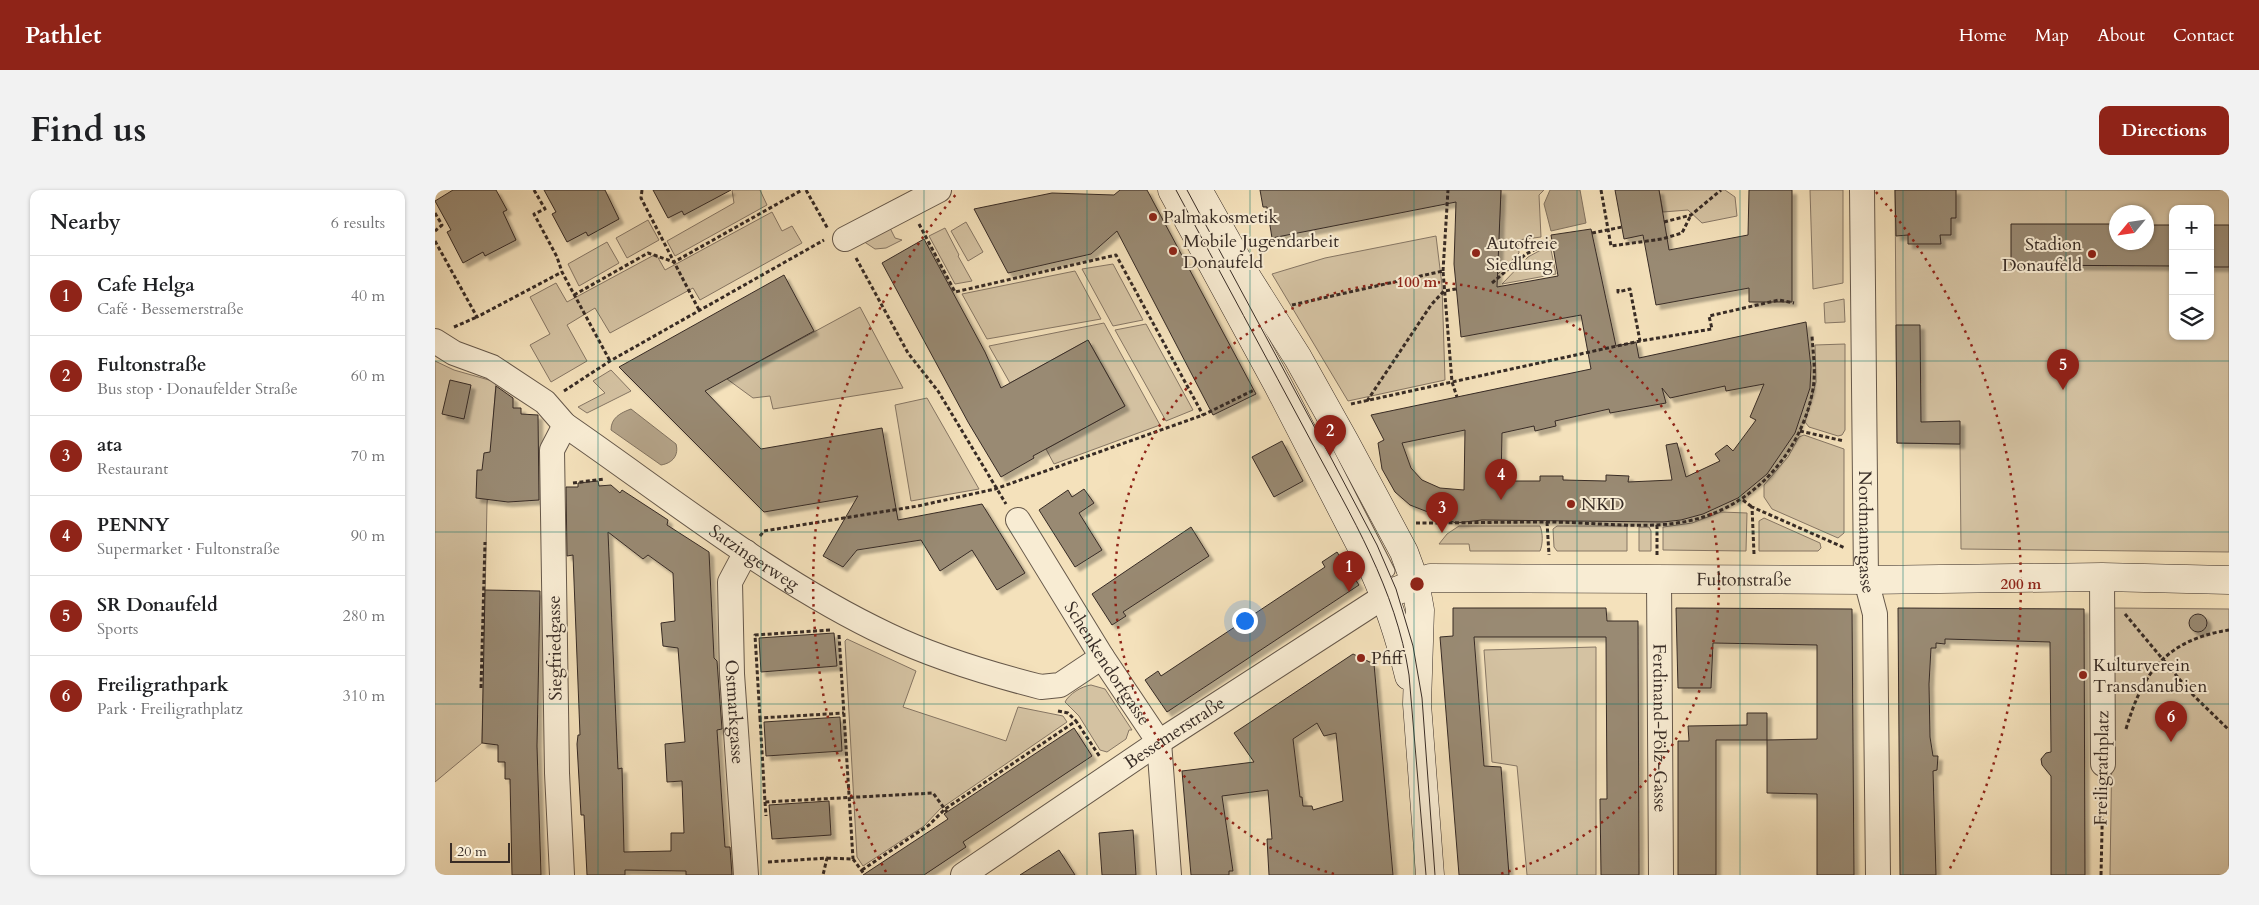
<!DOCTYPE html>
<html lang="en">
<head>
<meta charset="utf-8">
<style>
	body { margin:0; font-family:Cardo,serif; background:#f2f2f2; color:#202124 }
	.controls { position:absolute; right:15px; top:15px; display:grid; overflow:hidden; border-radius:10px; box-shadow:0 1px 4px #0004 }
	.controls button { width:45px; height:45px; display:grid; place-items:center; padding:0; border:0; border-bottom:1px solid #e0e0e0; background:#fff; color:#202124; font:25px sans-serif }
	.compass { position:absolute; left:1674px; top:15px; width:45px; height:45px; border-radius:50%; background:#fff; box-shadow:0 1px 4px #0004; rotate:241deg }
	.scale { position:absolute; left:15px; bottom:12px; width:60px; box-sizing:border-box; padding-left:5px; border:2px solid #372b25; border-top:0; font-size:14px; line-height:18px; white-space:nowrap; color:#372b25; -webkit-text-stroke:4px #f8ecd3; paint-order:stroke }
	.you { position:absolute; left:809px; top:430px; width:18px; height:18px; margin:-12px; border:4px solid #fff; border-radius:50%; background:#1a73e8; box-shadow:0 0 0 8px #1a73e833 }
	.badge { display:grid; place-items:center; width:32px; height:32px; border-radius:50%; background:#8f2418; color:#fff; font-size:16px; font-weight:700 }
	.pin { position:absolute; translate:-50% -41px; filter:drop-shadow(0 1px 2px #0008) }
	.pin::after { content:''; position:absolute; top:26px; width:18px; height:15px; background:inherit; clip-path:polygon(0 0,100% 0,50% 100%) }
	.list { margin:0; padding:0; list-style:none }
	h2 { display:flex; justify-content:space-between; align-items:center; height:65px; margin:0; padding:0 20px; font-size:21px }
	h2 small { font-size:16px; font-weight:400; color:#757577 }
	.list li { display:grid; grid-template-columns:32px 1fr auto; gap:15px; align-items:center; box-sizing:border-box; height:80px; padding:0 20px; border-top:1px solid #e0e0e0 }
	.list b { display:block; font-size:19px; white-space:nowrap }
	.list p { margin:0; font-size:16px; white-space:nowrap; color:#757577 }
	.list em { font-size:16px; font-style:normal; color:#757577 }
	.icon { flex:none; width:28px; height:28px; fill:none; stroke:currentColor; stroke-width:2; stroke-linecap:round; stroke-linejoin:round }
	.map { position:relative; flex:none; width:1794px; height:685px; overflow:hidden; border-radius:10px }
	header { display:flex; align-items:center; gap:30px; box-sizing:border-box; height:70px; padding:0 25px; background:#8f2418; color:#fff }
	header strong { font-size:24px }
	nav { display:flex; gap:28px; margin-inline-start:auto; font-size:18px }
	.intro { display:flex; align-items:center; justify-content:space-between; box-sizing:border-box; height:120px; padding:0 30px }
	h1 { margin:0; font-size:35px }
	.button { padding:12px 22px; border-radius:10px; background:#8f2418; color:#fff; font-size:18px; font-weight:700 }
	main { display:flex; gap:30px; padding:0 30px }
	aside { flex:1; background:#fff; border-radius:10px; box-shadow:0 1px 4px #0004 }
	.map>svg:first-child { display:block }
	.green { fill:#d4c2a2; stroke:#867664; fill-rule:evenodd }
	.water { fill:#b4a388; stroke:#827360 }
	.building { fill:#998a73; stroke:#372b25; fill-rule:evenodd; filter:url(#shadow) }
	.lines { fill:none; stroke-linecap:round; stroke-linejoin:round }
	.lane-casing { stroke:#66584a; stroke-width:13 }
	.street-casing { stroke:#66584a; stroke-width:26 }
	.secondary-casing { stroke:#372b25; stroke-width:29 }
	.path { stroke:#372b25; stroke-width:3; stroke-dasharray:4 2.5; stroke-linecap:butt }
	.lane { stroke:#f8ecd3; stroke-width:11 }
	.street { stroke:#f8ecd3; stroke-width:24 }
	.secondary { stroke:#f8ecd3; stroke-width:28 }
	.tram { stroke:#372b25; stroke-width:1 }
	.grid { fill:none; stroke:#0f766e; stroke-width:1; stroke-opacity:0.55 }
	.ring { fill:none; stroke:#8f2418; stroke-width:2.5; stroke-dasharray:2.5 5 }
	.poi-dot { fill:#8f2418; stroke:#f8ecd3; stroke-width:2 }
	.labels { text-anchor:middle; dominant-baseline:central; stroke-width:4; stroke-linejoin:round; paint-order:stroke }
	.poi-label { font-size:18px; fill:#372b25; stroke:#f8ecd3; text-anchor:start }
	.street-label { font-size:18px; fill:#372b25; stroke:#f8ecd3 }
	.centre { fill:#8f2418; stroke:#f8ecd3; stroke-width:2.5 }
	.ring-label { font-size:15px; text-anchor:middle; font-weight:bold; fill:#8f2418; stroke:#f8ecd3; stroke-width:4; stroke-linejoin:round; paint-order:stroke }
</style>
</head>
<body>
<header>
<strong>Pathlet</strong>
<nav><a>Home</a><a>Map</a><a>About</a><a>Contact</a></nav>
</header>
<div class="intro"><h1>Find us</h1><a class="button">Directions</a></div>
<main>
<aside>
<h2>Nearby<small>6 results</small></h2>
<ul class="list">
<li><span class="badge">1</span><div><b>Cafe Helga</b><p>Café · Bessemerstraße</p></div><em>40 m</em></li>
<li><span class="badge">2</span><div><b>Fultonstraße</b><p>Bus stop · Donaufelder Straße</p></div><em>60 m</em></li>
<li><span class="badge">3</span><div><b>ata</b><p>Restaurant</p></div><em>70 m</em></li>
<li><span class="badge">4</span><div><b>PENNY</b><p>Supermarket · Fultonstraße</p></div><em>90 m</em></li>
<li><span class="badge">5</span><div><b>SR Donaufeld</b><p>Sports</p></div><em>280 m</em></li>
<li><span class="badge">6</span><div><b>Freiligrathpark</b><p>Park · Freiligrathplatz</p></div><em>310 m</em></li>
</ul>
</aside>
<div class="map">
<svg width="1794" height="685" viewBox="0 0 1794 685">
	<defs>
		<filter id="shadow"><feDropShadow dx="4.5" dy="4.5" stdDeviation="1" flood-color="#0004"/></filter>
	</defs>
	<rect width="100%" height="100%" fill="#f4e1bb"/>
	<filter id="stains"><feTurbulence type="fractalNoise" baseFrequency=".004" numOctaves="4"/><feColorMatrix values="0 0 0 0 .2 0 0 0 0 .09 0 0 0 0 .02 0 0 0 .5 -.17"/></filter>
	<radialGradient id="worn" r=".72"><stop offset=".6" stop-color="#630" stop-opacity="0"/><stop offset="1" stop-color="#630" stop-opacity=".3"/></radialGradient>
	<path class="green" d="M297,0H325L332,15L240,66L232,51L299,13Z
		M1066,0H1109L1104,5L1106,47L1083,50L1084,63L1062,85Z
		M1224,0H1290L1300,7L1302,26L1267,33L1253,20L1228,22Z
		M1375,0H1408V93L1378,99Z
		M1460,0H1794V362L1526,359L1525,254L1462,253ZM1738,19H1775V146H1738ZM1682,22H1712V52H1682Z
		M337,22L347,41L357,36L367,53L265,110L258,98L175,143L160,118L132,135L152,171L116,192L95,155L115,144L95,107L121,93L132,112L221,64L230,80Z
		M213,30L224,50L192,68L181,48Z
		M531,32L548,62L533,71L516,41Z
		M454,36L460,48L467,50L451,58L440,59L428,51Z
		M510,38L524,65L523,66L537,91L520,94L494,46Z
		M1001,46L1007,95L1010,190L913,211L837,84L890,68Z
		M172,52L184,73L144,96L133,74Z
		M1115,55L1121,84L1067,94L1093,67Z
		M678,74L708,130L678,136L647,79Z
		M640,81L666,129L552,149L527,104Z
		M1409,109L1410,132L1390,133L1389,113Z
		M425,117L468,198L338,219L335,206L318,208L292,189Z
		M669,133L725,235L619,274L611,259L690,216L653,150L575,193L554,156Z
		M711,134L758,220L731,231L680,140Z
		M1410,154V240L1407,245L1403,246L1374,237L1370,232L1381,192L1380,155Z
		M0,171L19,180L61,192L52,314L47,553L0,592Z
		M176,180L196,201L152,223L143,217L170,203L158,191Z
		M492,208L544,299L476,311L460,215Z
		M1369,245L1409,259V343L1403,348L1337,319L1329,307V295L1353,267L1364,247Z
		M1286,322L1312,323L1311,361L1228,360V337L1257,333Z
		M1329,328L1385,353L1386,358L1383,361H1324V331Z
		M1024,336H1105C1108,343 1108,354 1105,361H1035L1034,354H1004L1012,344Z
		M1122,336H1192V361H1122L1119,357L1118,339Z
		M1204,337H1214L1216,341V361H1204Z
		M1679,418L1794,419V685H1675Z
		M412,449L481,481L468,517L571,551L583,517L628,526L632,532L505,619L489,636L428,676L422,667L410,451Z
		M1161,457V685H1092L1082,576L1057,572L1049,460Z
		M656,495L670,499L697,540H694L691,549L672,562L665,560L644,526L630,512C634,504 647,496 656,495Z"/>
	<path class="water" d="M1115,0H1145L1151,33L1116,41L1109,14Z
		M196,219L241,254C244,265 238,273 226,275L176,240C176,228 185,223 196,219Z"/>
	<path class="building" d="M18,0H61L72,20L68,22L81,50L50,66L48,62L28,73L12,42L16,40L0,11Z
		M109,0H170L184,29L153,46L151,42L132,52L117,24L121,22Z
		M218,0H296L249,25L247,21L233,28Z
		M685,0H712L821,204L778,225L682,41L656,64L573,83L539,19L617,3L679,5Z
		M825,0H1066L1062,97L1123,86L1116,45L1156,39L1181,156L1201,152L1204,168L1371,132L1376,177L1375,198L1360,243L1332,284L1303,308L1268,324L1246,330L1228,332L1047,330L1021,333L975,315L960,302L947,279L943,253L949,250L936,225L1156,179L1146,125L1026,147L1019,74L1021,12L837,48L832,17H828ZM1329,194L1315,227L1321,230L1298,261L1292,255L1280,264L1285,271L1251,287L1242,253L1231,255L1237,290L1193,292L1194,286L1171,285V291L1128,290V286H1105V291H1066L1067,243L1099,236L1100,241L1121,236L1120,231L1174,219L1175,223L1231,213L1227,198L1235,208L1290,196L1291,201ZM1030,240L1029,300L1005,298L987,290L976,278L967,253Z
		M1180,0H1224L1234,60L1313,45L1314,0H1357V112H1314V98L1221,115L1208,45L1189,49Z
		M1460,0H1521V28H1516V45H1505L1506,54H1473V45L1461,46Z
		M1576,34H1682V52H1712V35H1738V76L1576,75Z
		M1775,35H1794V77H1775Z
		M489,49L550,162L566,198L653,150L690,216L598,266L599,268L566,287L533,232L447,73Z
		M349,85L379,141L270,201L326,259L447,238L463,330L547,314L590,383L562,400L537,360L505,381L486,350L422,360L408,377L388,366L423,306L329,322L184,177Z
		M1461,135H1485L1486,232L1525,231V254L1462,253Z
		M15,190L36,195L29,229L7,224Z
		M61,196L78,208V218H86V224L103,225L104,310L73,312L41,308L42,280H47L49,263L55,262Z
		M847,251L868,291L839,307L817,267Z
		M163,291L164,296L176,295L185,303L187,300L233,330L232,335L274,362L279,468L282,471L287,539L282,540L290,657H295L297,685H251V681L190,680V685H152L149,625H146L142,554L143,545H145L138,365L132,366L131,297H143V293ZM173,342L208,369L213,365L238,383L240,431L226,433L228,456L243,458L250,552L230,554L232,592L247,591L249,643H236V661L189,662L187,578L183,579Z
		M649,299L659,313L644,323L667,360L640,377L604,320L633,300L637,307Z
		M756,337L774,366L688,422L691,426L677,435L657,404Z
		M902,362L924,395L732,522L710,490L723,481L726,486L890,377L887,372Z
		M50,400L105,401L102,556L106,685H77L75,589H70V572H63V555L47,553Z
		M1018,418H1171L1172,431H1203L1204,685H1166L1165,609H1172L1171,447H1039L1049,576L1066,577L1074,685H1024L1005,447L1018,446Z
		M1241,418L1417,419L1419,685H1382V604L1332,603V550L1382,549V455L1278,453L1276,498H1243Z
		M1463,418L1649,419L1650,685H1616V586L1607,575L1606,569L1611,563L1616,562L1615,452L1510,449V454L1501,453V458H1496L1494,494L1495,547L1498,566H1503L1502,580L1498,581L1501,685H1465Z
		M1754 433a9 9 0 1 1 18 0a9 9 0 1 1-18 0Z
		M399,443L402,476L326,482L324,448Z
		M918,464L939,474L958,685H834L832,649H837L833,600L787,606L798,681H794V685H756L747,581L819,572L799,543ZM882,533L889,546L901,543L908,611L878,620L877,616H868L867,607H865L858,549Z
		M1312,523H1332V550H1281V685H1243V551H1254L1253,536L1312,535Z
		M405,527L407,561L331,566L329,532Z
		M639,538L657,566L528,652L531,657L489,685H428L513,629L509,624Z
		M394,611L396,645L337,649L334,615Z
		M698,640L701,685H667L664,643Z
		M624,660L640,685H585Z"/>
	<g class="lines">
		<g class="lane-casing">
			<path id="lane" d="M892,260L954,381"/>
		</g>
		<g class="street-casing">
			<g id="street">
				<path id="s1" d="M1427,0L1431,390L1440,424L1443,685"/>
				<path d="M410,49L504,0"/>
				<path id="s2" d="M0,151L19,163L57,177L110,212L130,235C233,306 340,392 453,445C501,468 555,484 606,497L625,495L667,467"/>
				<path id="s3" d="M583,330L667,467L724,552L734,685"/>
				<path id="s4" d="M311,362L295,392L297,484L311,685"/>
				<path d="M1667,387L1668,574"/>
				<path id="s5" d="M1224,390L1226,685"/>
				<path d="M127,685L122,583L117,260L130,235"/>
				<path id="s6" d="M528,685L724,552L953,404"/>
			</g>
		</g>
		<g class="secondary-casing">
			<g id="secondary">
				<path d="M737,0L843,195L938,379C954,414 965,449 974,486"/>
				<path d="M763,0L813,89L863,168L910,252L969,362L980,392L985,420L982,514L995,685"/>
				<path id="s7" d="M953,404L995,388L1431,390L1667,387L1794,390"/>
			</g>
		</g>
		<path class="path" d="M99,0L110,19L99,24L122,67L127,82L175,171
			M207,0L206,8L239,72L367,0
			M371,0L393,39
			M1166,0L1176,56L1227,49L1247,43L1256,25
			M0,23L7,35L0,41
			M1229,32L1256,25L1286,0
			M484,34L520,102L681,65L768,225
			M1157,43L1187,37
			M0,51L42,127L127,82
			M421,68L473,163L503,201L571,314
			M1008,81L1013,0
			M1057,93L1091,64L1117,51
			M1183,99V102L1195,99L1205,151
			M139,105L213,63L239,72L264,120
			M857,115L1008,81L1017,192L1022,207
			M19,137L42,127
			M129,201L175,171L389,50
			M932,211L996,115L1009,101L1021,99
			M916,214L1205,151L1277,139L1274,126L1344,110L1359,113
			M1365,241L1409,251
			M138,293L169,289
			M1308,310L1317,317
			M1112,332L1114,365
			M981,333C1025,333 1069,332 1113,332C1156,332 1213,340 1253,331C1317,318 1367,263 1378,199C1381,181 1378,163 1377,146
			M1222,335V365
			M325,346L329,341L483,316L560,299L768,225L819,200
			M1319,364L1317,317L1410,358
			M1690,424L1756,503L1794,540
			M395,440L320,445L325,528L409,523
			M404,445L418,669
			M46,498L50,352
			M623,521L633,523L641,531
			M325,528L330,612L498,603L512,622
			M1691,539C1708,482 1731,450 1794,440
			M330,612L331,626
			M392,668L418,669L429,684
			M333,672L392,668L388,685
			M427,680L494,635L510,619L641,531L665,567
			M1666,685L1668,596"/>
		<use href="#lane" class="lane"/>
		<use href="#street" class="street"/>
		<use href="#secondary" class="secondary"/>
		<path class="tram" d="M741,0C786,84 831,167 876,251C916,326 961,399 974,485L991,685
			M752,0L895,266L942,355L961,399L978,456L987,508L1000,685"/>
	</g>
	<path class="grid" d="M163,0V685M326,0V685M489,0V685M652,0V685M815,0V685M979,0V685M1142,0V685M1305,0V685M1468,0V685M1631,0V685M0,171H1794M0,342H1794M0,514H1794"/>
	<g class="ring">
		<path d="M899 684A302 302 0 1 1 1065 684"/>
		<path d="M451 682A604 604 0 0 1 523 2M1441 2A604 604 0 0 1 1513 682"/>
	</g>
	<g class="poi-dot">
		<circle cx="718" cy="27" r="5"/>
		<circle cx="738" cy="61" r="5"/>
		<circle cx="1041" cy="63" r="5"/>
		<circle cx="1657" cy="64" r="5"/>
		<circle cx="1136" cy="314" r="5"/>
		<circle cx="926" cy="468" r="5"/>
		<circle cx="1648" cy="485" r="5"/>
	</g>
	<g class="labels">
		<g class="poi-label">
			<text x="728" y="27">Palmakosmetik</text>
			<text x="748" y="51">Mobile Jugendarbeit<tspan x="748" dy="21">Donaufeld</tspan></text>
			<text x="1051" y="53">Autofreie<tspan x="1051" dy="21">Siedlung</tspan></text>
			<text x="1647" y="54" text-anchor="end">Stadion<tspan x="1647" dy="21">Donaufeld</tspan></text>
			<text x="1146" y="314">NKD</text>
			<text x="936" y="468">Pfiff</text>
			<text x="1658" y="475">Kulturverein<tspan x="1658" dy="21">Transdanubien</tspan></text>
		</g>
		<g class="street-label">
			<text stroke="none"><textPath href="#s1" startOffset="342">Nordmanngasse</textPath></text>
			<text stroke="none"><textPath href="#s2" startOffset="388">Satzingerweg</textPath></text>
			<text stroke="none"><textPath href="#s7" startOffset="359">Fultonstraße</textPath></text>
			<text transform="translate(120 458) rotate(-91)">Siegfriedgasse</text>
			<text stroke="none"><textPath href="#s3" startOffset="169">Schenkendorfgasse</textPath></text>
			<text stroke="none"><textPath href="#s4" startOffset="164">Ostmarkgasse</textPath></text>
			<text stroke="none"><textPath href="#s5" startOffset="148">Ferdinand-Pölz-Gasse</textPath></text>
			<text stroke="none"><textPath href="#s6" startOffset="255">Bessemerstraße</textPath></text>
			<text transform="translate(1667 578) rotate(-89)">Freiligrathplatz</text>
		</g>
	</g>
	<circle cx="982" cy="394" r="8" class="centre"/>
	<g class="ring-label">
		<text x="982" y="97">100 m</text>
		<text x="1586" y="399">200 m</text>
	</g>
	<rect width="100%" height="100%" filter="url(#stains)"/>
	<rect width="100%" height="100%" fill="url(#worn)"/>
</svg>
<div class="controls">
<button>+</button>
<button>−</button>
<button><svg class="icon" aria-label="layers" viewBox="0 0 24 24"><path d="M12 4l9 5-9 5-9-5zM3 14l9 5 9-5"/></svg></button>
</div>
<svg class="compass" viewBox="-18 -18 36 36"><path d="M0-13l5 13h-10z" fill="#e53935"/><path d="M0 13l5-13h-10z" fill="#757577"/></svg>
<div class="scale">20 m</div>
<div class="you"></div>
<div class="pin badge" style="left:914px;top:402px">1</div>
<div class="pin badge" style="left:895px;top:266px">2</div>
<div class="pin badge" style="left:1007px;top:343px">3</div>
<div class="pin badge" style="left:1066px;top:310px">4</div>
<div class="pin badge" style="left:1628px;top:200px">5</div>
<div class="pin badge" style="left:1736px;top:552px">6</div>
</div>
</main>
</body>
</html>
